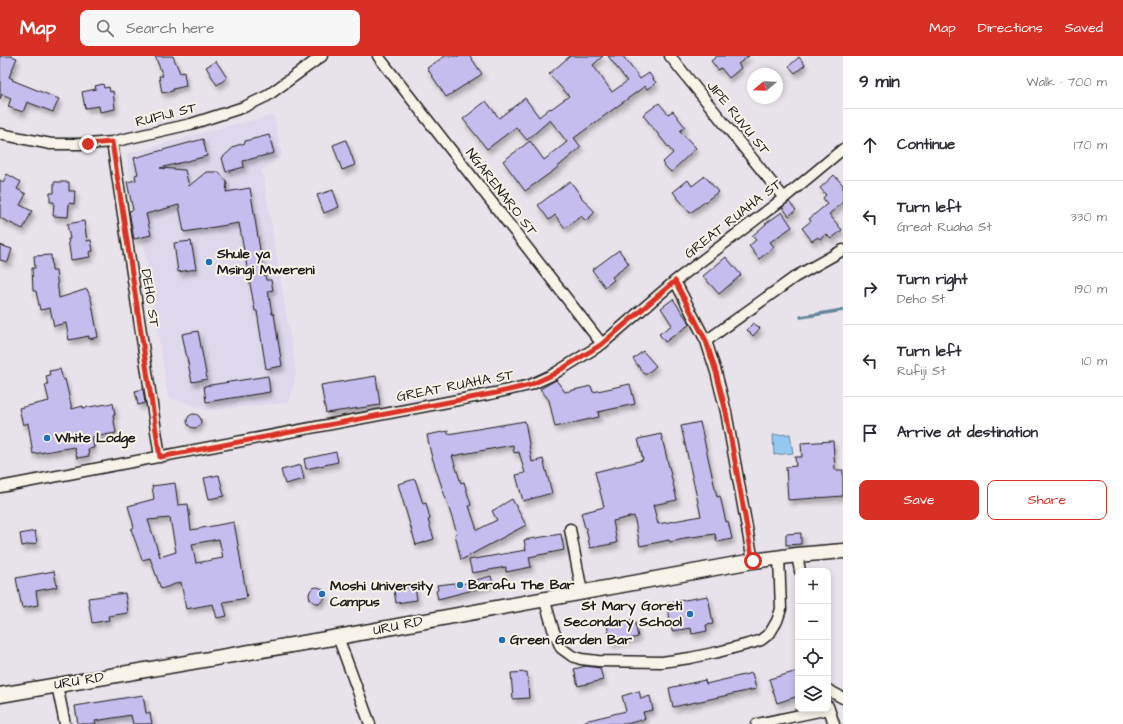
<!DOCTYPE html>
<html lang="en">
<head>
<meta charset="utf-8">
<style>
	body { margin:0; font-family:"Architects Daughter",sans-serif; background:#f7f7f7; color:#2b2b33 }
	.controls { position:absolute; right:12px; bottom:12px; display:grid; overflow:hidden; border-radius:8px; box-shadow:0 2px 6px #0003 }
	.controls button { width:36px; height:36px; display:grid; place-items:center; padding:0; border:0; border-bottom:1px solid #e1e1e2; background:#fff; color:#2b2b33; font:20px sans-serif }
	.compass { position:absolute; left:747px; top:12px; width:36px; height:36px; border-radius:50%; background:#fff; box-shadow:0 2px 6px #0003; rotate:251deg }
	.stop { position:absolute; width:12px; height:12px; margin:-9px; border:3px solid #d93025; border-radius:50%; background:#fff }
	.stop.end { background:#d93025; border-color:#fff; box-shadow:0 1px 4px #0008 }
	.list { margin:0; padding:0; list-style:none }
	h2 { display:flex; justify-content:space-between; align-items:center; height:52px; margin:0; padding:0 16px; font-size:17px }
	h2 small { font-size:13px; font-weight:400; color:#7c7c81 }
	.list li { display:grid; grid-template-columns:26px 1fr auto; gap:12px; align-items:center; box-sizing:border-box; height:72px; padding:0 16px; border-top:1px solid #e1e1e2 }
	.list b { display:block; font-size:15px; white-space:nowrap }
	.list p { margin:0; font-size:13px; white-space:nowrap; color:#7c7c81 }
	.list em { font-size:13px; font-style:normal; color:#7c7c81 }
	.actions { display:flex; gap:8px; padding:12px 16px }
	.actions a { flex:1; padding:9px 0; border:1px solid #d93025; border-radius:8px; text-align:center; font-size:14px; color:#d93025 }
	.actions .main { background:#d93025; color:#fff }
	.icon { flex:none; width:22px; height:22px; fill:none; stroke:currentColor; stroke-width:2; stroke-linecap:round; stroke-linejoin:round }
	.map { position:relative; flex:none; width:843px; height:668px; overflow:hidden }
	header { display:flex; align-items:center; gap:24px; box-sizing:border-box; height:56px; padding:0 20px; background:#d93025; color:#fff }
	header strong { font-size:19px }
	nav { display:flex; gap:22px; margin-inline-start:auto; font-size:14px }
	.search { width:280px; height:36px; background:#f7f7f7; display:flex; align-items:center; gap:10px; box-sizing:border-box; padding:0 14px; border-radius:8px; color:#7c7c81; font-size:15px }
	main { display:flex }
	aside { flex:1; background:#fff }
	.map>svg:first-child { display:block }
	.built { fill:#ded8ec }
	.water { fill:#93c9f1; stroke:#63849c }
	.lines { fill:none; stroke-linecap:round; stroke-linejoin:round }
	.stream { stroke:#63849c; stroke-width:3.5 }
	.building { fill:#c6bdef; stroke:#1c1c1c; fill-rule:evenodd; filter:url(#shadow) }
	.street-casing { stroke:#1c1c1c; stroke-width:13 }
	.secondary-casing { stroke:#1c1c1c; stroke-width:17 }
	.street { stroke:#f7f3e8; stroke-width:10 }
	.secondary { stroke:#f7f3e8; stroke-width:14 }
	.route { stroke:#d93025; stroke-width:5 }
	.poi-dot { fill:#1f6fb2; stroke:#f7f3e8; stroke-width:1.5 }
	.labels { text-anchor:middle; dominant-baseline:central; stroke-width:4; stroke-linejoin:round; paint-order:stroke }
	.street-label { font-size:14px; fill:#1c1c1c; stroke:#f7f3e8 }
	.poi-label { font-size:14px; font-weight:bold; fill:#1c1c1c; stroke:#f7f3e8; text-anchor:start }
</style>
</head>
<body>
<header>
<strong>Map</strong>
<div class="search"><svg class="icon" aria-label="search" viewBox="0 0 24 24"><circle cx="10" cy="10" r="6"/><path d="M15 15l6 6"/></svg>Search here</div>
<nav><a>Map</a><a>Directions</a><a>Saved</a></nav>
</header>
<main>
<div class="map">
<svg width="843" height="668" viewBox="0 0 843 668">
	<defs>
		<filter id="shadow"><feDropShadow dx="2.5" dy="4.5" stdDeviation="2" flood-color="#0004"/></filter>
	</defs>
	<rect width="100%" height="100%" fill="#e8e3ea"/>
	<filter id="ink" filterUnits="userSpaceOnUse"><feTurbulence type="fractalNoise" baseFrequency=".025" numOctaves="2"/><feDisplacementMap in="SourceGraphic" scale="8" xChannelSelector="R" yChannelSelector="G"/><feConvolveMatrix kernelMatrix="1 2 1 2 8 2 1 2 1" color-interpolation-filters="sRGB"/></filter>
	<g filter="url(#ink)">
		<path class="built" d="M274,59L282,99L261,115L264,125L296,314L295,326L288,347L206,354L168,341L141,171L129,114L127,98L226,70Z
			M135,637L146,668H78L75,652Z"/>
		<path class="water" d="M790,378L793,397L774,399L773,379Z"/>
		<g class="lines">
			<path class="stream" d="M801,261L843,254"/>
		</g>
		<path class="building" d="M0,0H11L17,2L9,21L13,23L12,24L59,43L53,56L27,46L23,56L8,51L11,42L2,38L0,43Z
			M155,0H173L180,17L184,16L186,30L173,33V35L162,37L159,20H163Z
			M445,0H470L482,18L446,41L427,12Z
			M570,0H603L593,9L612,36L627,25L608,0H623L640,23L649,17L656,27L647,33L645,30L574,82L581,91L553,115L525,135L503,105L530,85L544,104L567,86L550,64L527,84L516,71L487,93L463,63L486,45L499,62L525,42L539,61L550,52L551,53L569,40L549,18Z
			M717,0H749L738,8L741,12L729,22L721,12L718,14L711,5Z
			M799,1L805,9L795,17L789,10Z
			M216,5L227,22L217,29L206,11Z
			M103,28L104,32L109,31L110,36L113,35L115,53L100,56L99,50L85,52L82,36L96,33L95,30Z
			M659,47L668,58L673,55L685,71L680,75L696,92L671,116L662,107L673,97L643,59Z
			M269,79L274,97L243,105L244,111L226,116L222,102L235,90L245,87V85Z
			M203,83L207,100L160,112L185,114L189,130L206,116H219L227,126L226,136L250,132L264,219H265L266,224H271L273,234L268,235L272,258H274L282,310L266,313L257,255H255L239,167L184,176L179,149L146,158L151,179L134,183L129,155L133,154L127,126L136,124L135,119L138,118L134,102Z
			M346,84L355,109L342,114L333,89Z
			M7,118L21,126L17,133L26,138L20,149L32,155L23,173L0,162V124L3,126Z
			M834,119L843,129V146L829,158L842,174L831,183L826,178L820,183L818,181L812,185L802,172L811,165L809,163L827,148L823,142L826,139L820,132Z
			M705,120L718,136L690,157L673,136L688,124L692,130Z
			M570,125L581,140H580L595,156L586,165L581,160L565,172L555,159L549,164L538,149Z
			M54,126H69V135H75L74,148L69,147L68,161L53,160L54,146H50V137H54Z
			M333,134L339,151L324,157L317,139Z
			M789,146L796,154L789,160L782,151Z
			M782,156L792,171L770,186L774,191L759,203L749,190L756,184L752,180L766,168H765Z
			M84,165L87,185L91,184L93,195L89,196L90,201L71,204L68,183H70L67,168Z
			M191,185L196,213L178,216L174,187Z
			M0,189L12,193L8,206L0,204Z
			M619,194L629,208L612,221L614,224L605,231L592,214Z
			M51,199L52,215H56L59,242L87,233L91,243L98,281L89,283V280L69,284L66,267L54,270L50,252L40,254L36,235H33L32,212H35L34,200Z
			M726,201L741,219L719,238L703,220Z
			M673,243L690,268L665,286L659,278L672,269L661,252Z
			M753,267L760,272L753,280L747,274Z
			M198,275L207,323L192,326L182,278Z
			M643,295L656,310L645,319L633,303Z
			M60,313L63,324L65,323L72,353L83,350V352L113,347L115,359H113L116,377L92,381L94,392L88,393L89,400L77,402L74,391L33,398L28,367L23,369L19,352L49,345L45,329H48L46,320L50,319L49,315Z
			M268,320L270,336L206,346L204,330Z
			M376,320L380,349L326,357L321,329Z
			M556,324L565,336L591,330L593,336L630,328L635,348L598,356L599,361L555,371L549,344L540,333Z
			M143,333L145,347L138,349L135,335Z
			M187 365a7 7 0 1 1 14 0a7 7 0 1 1-14 0Z
			M525,365L532,406L543,403L552,437L523,445L516,419L525,417L519,396L514,397L513,389L452,400L461,427L464,426L471,449L469,450L477,474L497,464L492,455L512,443L526,469L461,504L455,478L457,477L431,398L427,379L448,375V378Z
			M700,366L717,441L720,440L726,466L728,465L732,483L717,486L715,478L684,482V483L670,486L669,484L640,490L634,460L613,465L617,487L590,492L586,472H585L581,457L604,451L595,416L643,404L638,383L661,378L677,444L653,449L658,468L701,460L681,370Z
			M833,385L835,414H843V440L788,444L786,411L796,410L795,401H802L801,387Z
			M336,396L338,406L306,413L304,403Z
			M301,409L304,423L285,428L281,414Z
			M219,419L224,440L209,443L204,422Z
			M415,423L423,448L426,447L430,463L428,464L434,483L416,489L398,428Z
			M175,427L178,449L188,448L191,474L234,466L247,542L223,546L227,560L217,562L213,548L186,553L181,526L161,533L150,502L142,504L131,473L134,471L128,450L154,443L152,430ZM170,462L176,496L160,501L148,464ZM219,483L223,502L196,507L192,488Z
			M35,475L37,487L22,490L20,478Z
			M801,477V488L786,489V478Z
			M561,478L564,494L529,501L531,511L506,516V511L472,517L469,504L526,494L524,484Z
			M54,515L57,531L36,535L38,549L22,552L16,522Z
			M491,520L493,528L469,535L438,543L436,535L438,534L437,529L455,527V530Z
			M415,530L417,544L396,547L394,534Z
			M309 539a8 8 0 1 1 16 0a8 8 0 1 1-16 0Z
			M125,537L128,557L108,560L109,564L92,567L88,542Z
			M708,540L713,568L706,569L707,575L692,578L691,572L672,575L667,547Z
			M634,563L638,581L611,587L607,569Z
			M586,610L600,612L603,624L578,630L574,613Z
			M798,615V640L777,647L769,623Z
			M527,616L529,642L513,643L511,617Z
			M752,617L756,633L673,651L669,632L705,624L706,628Z
			M639,635L641,643L650,640L653,654L643,656L645,663L626,668H585V665L626,655L622,640Z
			M143,639L146,657H150L152,668H133L131,659L95,665L96,668H78L75,650Z"/>
		<g class="lines">
			<g class="street-casing">
				<path id="street" d="M378,0L602,288
					M670,0L784,142
					M0,78L51,88H88L112,86L191,68L244,51L267,40L322,0
					M112,86L160,401
					M675,225L706,285L716,316L726,356L753,505
					M706,285L795,221L843,194
					M0,431L495,337L530,329L552,319L602,288L675,225L784,142L843,93
					M570,473L582,536
					M797,499L800,515
					M544,542L553,573L558,585L561,592L572,600L581,603L598,605L662,606L690,602L718,596L752,587L761,584L770,577L777,565L781,553L779,501
					M338,581L370,668
					M57,629L65,668
					M828,634L843,642
					M828,650L834,668
					M757,668L829,653"/>
			</g>
			<g class="secondary-casing">
				<path id="secondary" d="M0,639L338,581L753,505L797,499L843,495"/>
			</g>
			<use href="#street" class="street"/>
			<use href="#secondary" class="secondary"/>
		</g>
	</g>
	<g class="lines" filter="url(#ink)">
		<path class="route" d="M88,88L112,86L160,401L496,337L530,329L552,319L602,288L675,225L706,285L716,316L726,356L753,505"/>
	</g>
	<g class="poi-dot">
		<circle cx="209" cy="206" r="4"/>
		<circle cx="47" cy="382" r="4"/>
		<circle cx="460" cy="529" r="4"/>
		<circle cx="322" cy="538" r="4"/>
		<circle cx="690" cy="558" r="4"/>
		<circle cx="502" cy="584" r="4"/>
	</g>
	<g class="labels">
		<g class="street-label">
			<text transform="translate(166 59) rotate(-14)">RUFIJI ST</text>
			<text transform="translate(738 62) rotate(51)">JIPE RUVU ST</text>
			<text transform="translate(501 136) rotate(52)">NGARENARO ST</text>
			<text transform="translate(733 163) rotate(-38)">GREAT RUAHA ST</text>
			<text transform="translate(150 242) rotate(81)">DEHO ST</text>
			<text transform="translate(455 330) rotate(-11)">GREAT RUAHA ST</text>
			<text transform="translate(398 570) rotate(-11)">URU RD</text>
			<text transform="translate(79 625) rotate(-9)">URU RD</text>
		</g>
		<g class="poi-label">
			<text x="217" y="198">Shule ya<tspan x="217" dy="16">Msingi Mwereni</tspan></text>
			<text x="55" y="382">White Lodge</text>
			<text x="468" y="529">Barafu The Bar</text>
			<text x="330" y="530">Moshi University<tspan x="330" dy="16">Campus</tspan></text>
			<text x="682" y="550" text-anchor="end">St Mary Goreti<tspan x="682" dy="16">Secondary School</tspan></text>
			<text x="510" y="584">Green Garden Bar</text>
		</g>
	</g>
</svg>
<div class="controls">
<button>+</button>
<button>−</button>
<button><svg class="icon" aria-label="locate" viewBox="0 0 24 24"><circle cx="12" cy="12" r="6"/><path d="M12 2v4M12 18v4M2 12h4M18 12h4"/></svg></button>
<button><svg class="icon" aria-label="layers" viewBox="0 0 24 24"><path d="M12 4l9 5-9 5-9-5zM3 14l9 5 9-5"/></svg></button>
</div>
<svg class="compass" viewBox="-18 -18 36 36"><path d="M0-13l5 13h-10z" fill="#e53935"/><path d="M0 13l5-13h-10z" fill="#7c7c81"/></svg>
<div class="stop" style="left:753px;top:505px"></div>
<div class="stop end" style="left:88px;top:88px"></div>
</div>
<aside>
<h2>9 min<small>Walk · 700 m</small></h2>
<ul class="list">
<li><svg class="icon" aria-label="ahead" viewBox="0 0 24 24"><path d="M12 20V5M6 11l6-6 6 6"/></svg><div><b>Continue</b></div><em>170 m</em></li>
<li><svg class="icon" aria-label="left" viewBox="0 0 24 24"><path d="M17 20v-9H6M10 6l-5 5 5 5"/></svg><div><b>Turn left</b><p>Great Ruaha St</p></div><em>330 m</em></li>
<li><svg class="icon" aria-label="right" viewBox="0 0 24 24"><path d="M7 20v-9h11M14 6l5 5-5 5"/></svg><div><b>Turn right</b><p>Deho St</p></div><em>190 m</em></li>
<li><svg class="icon" aria-label="left" viewBox="0 0 24 24"><path d="M17 20v-9H6M10 6l-5 5 5 5"/></svg><div><b>Turn left</b><p>Rufiji St</p></div><em>10 m</em></li>
<li><svg class="icon" aria-label="arrive" viewBox="0 0 24 24"><path d="M6 21V4h12l-3 4 3 4H6"/></svg><div><b>Arrive at destination</b></div></li>
</ul>
<div class="actions"><a class="main">Save</a><a>Share</a></div>
</aside>
</main>
</body>
</html>
